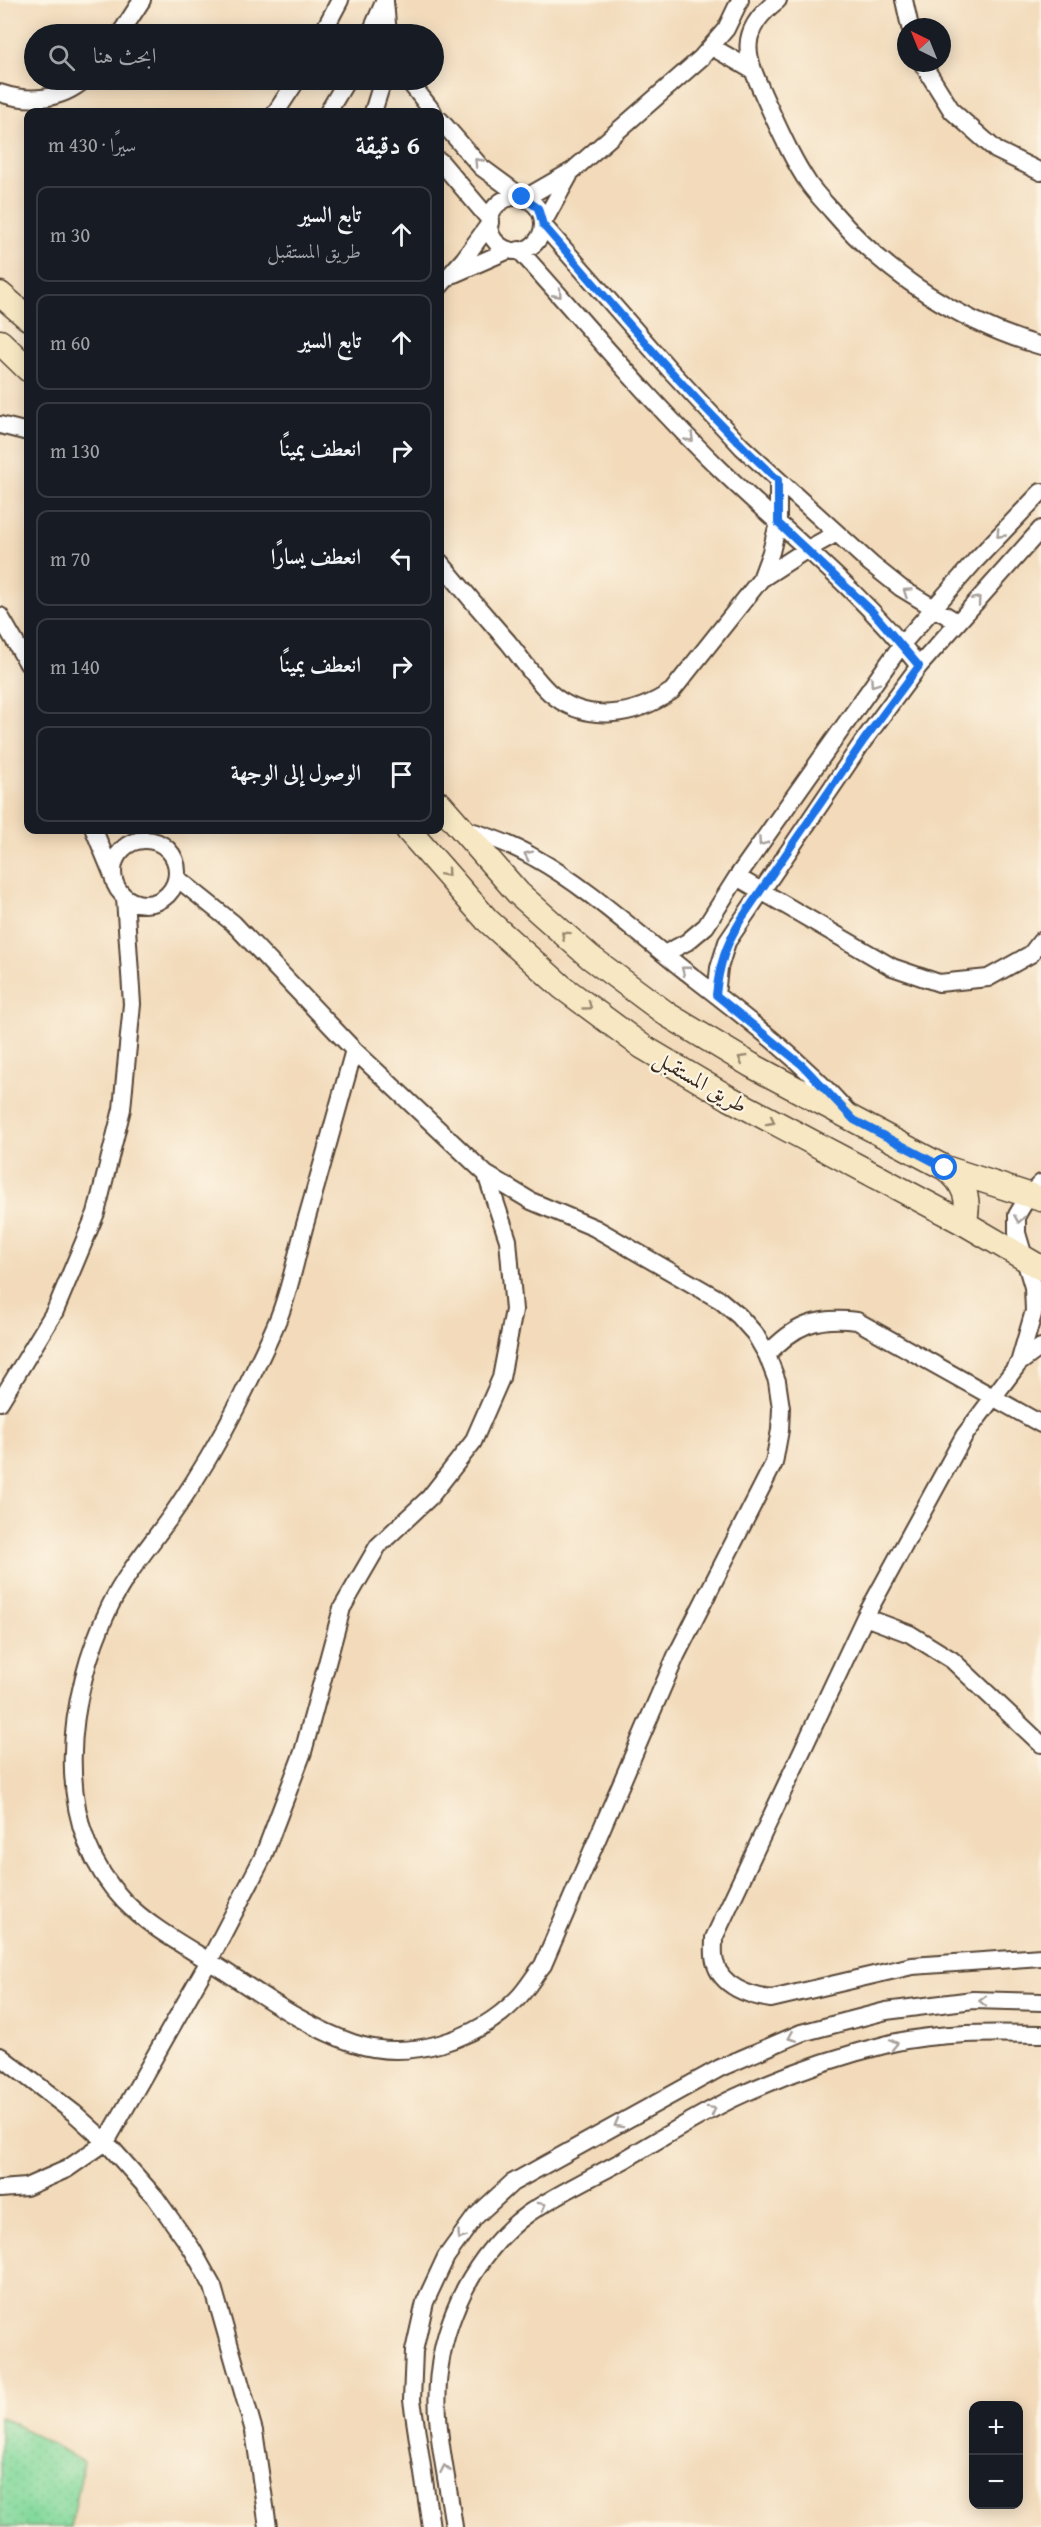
<!DOCTYPE html>
<html lang="ar">
<head>
<meta charset="utf-8">
<style>
	body { margin:0; font-family:"Gentium Book Plus",Amiri,serif; background:#242831; color:#f1f3f6; direction:rtl }
	.controls { position:absolute; right:18px; bottom:18px; display:grid; overflow:hidden; border-radius:12px; box-shadow:0 3px 15px #0003 }
	.controls button { width:54px; height:54px; display:grid; place-items:center; padding:0; border:0; border-bottom:2px solid #363941; background:#171b24; color:#f1f3f6; font:30px sans-serif }
	.compass { position:absolute; left:897px; top:18px; width:54px; height:54px; border-radius:50%; background:#171b24; box-shadow:0 3px 15px #0003; rotate:317deg }
	.stop { position:absolute; width:18px; height:18px; margin:-14px; border:4px solid #1a73e8; border-radius:50%; background:#fff }
	.stop.end { background:#1a73e8; border-color:#fff; box-shadow:0 2px 6px #0008 }
	.list { margin:0; padding:0; list-style:none }
	h2 { display:flex; justify-content:space-between; align-items:center; height:78px; margin:0; padding:0 24px; font-size:26px }
	h2 small { font-size:20px; font-weight:400; color:#9ea1a6 }
	.list li { display:grid; grid-template-columns:39px 1fr auto; gap:18px; align-items:center; box-sizing:border-box; height:96px; margin:0 12px 12px; padding:0 12px; border:2px solid #363941; border-radius:12px }
	.list b { display:block; font-size:22px; white-space:nowrap }
	.list p { margin:0; font-size:20px; white-space:nowrap; color:#9ea1a6 }
	.list em { font-size:20px; font-style:normal; color:#9ea1a6 }
	.icon { flex:none; width:33px; height:33px; fill:none; stroke:currentColor; stroke-width:2; stroke-linecap:round; stroke-linejoin:round }
	.map { position:relative; flex:none; width:1041px; height:2527px; overflow:hidden; direction:ltr }
	.search { position:absolute; background:#171b24; box-shadow:0 3px 15px #0003; left:24px; top:24px; width:420px; height:66px; display:flex; align-items:center; gap:15px; box-sizing:border-box; padding:0 21px; border-radius:33px; color:#9ea1a6; font-size:22px }
	.panel { position:absolute; background:#171b24; box-shadow:0 3px 15px #0003; left:24px; top:108px; width:420px; height:726px; border-radius:12px; direction:rtl }
	.map>svg:first-child { display:block }
	.grass { fill:url(#grass-dots); stroke:#5f825d; stroke-width:1.5 }
	.lines { fill:none; stroke-linecap:round; stroke-linejoin:round }
	.minor-casing { stroke:#564435; stroke-width:20 }
	.secondary-casing { stroke:#564435; stroke-width:27 }
	.minor { stroke:#fff; stroke-width:16 }
	.secondary { stroke:#f7e8c3; stroke-width:24 }
	.oneway { stroke:#a79f9a }
	.oneway2 { stroke:#998970 }
	.route { stroke:#1a73e8; stroke-width:8 }
	.labels { text-anchor:middle; dominant-baseline:central; stroke-width:4.5; stroke-linejoin:round; paint-order:stroke }
	.street-label { font-size:22px; fill:#3b2a1e; stroke:#fcf5e5 }
</style>
</head>
<body>
<div class="map">
<svg width="1041" height="2527" viewBox="0 0 1041 2527">
	<defs>
		<pattern id="grass-dots" width="8" height="8" patternUnits="userSpaceOnUse" patternTransform="scale(1.5)"><rect width="8" height="8" fill="#83d99c"/><path d="M2 2h.1M6 6h.1" fill="none" stroke="#72ba86" stroke-width="1.8" stroke-linecap="round"/></pattern>
	</defs>
	<rect width="100%" height="100%" fill="#fcf5e5"/>
	<filter id="ink" filterUnits="userSpaceOnUse"><feTurbulence type="fractalNoise" baseFrequency=".0167" numOctaves="2"/><feDisplacementMap in="SourceGraphic" scale="12" xChannelSelector="R" yChannelSelector="G"/><feConvolveMatrix kernelMatrix="1 2 1 2 8 2 1 2 1" color-interpolation-filters="sRGB"/></filter>
	<filter id="wash" filterUnits="userSpaceOnUse"><feTurbulence type="fractalNoise" baseFrequency=".008" numOctaves="4" result="noise"/><feDisplacementMap in="SourceGraphic" scale="24" xChannelSelector="R" yChannelSelector="G"/><feGaussianBlur stdDeviation="1.35" result="paint"/><feColorMatrix in="noise" values="0 0 0 0 0 0 0 0 0 0 0 0 0 0 0 0 0 1.4 0 .05"/><feComposite in="paint" operator="in"/></filter>
	<g filter="url(#wash)">
		<rect width="100%" height="100%" fill="#f2daba"/>
		<path class="grass" d="M0,2416L84,2462L71,2527H0Z"/>
	</g>
	<g filter="url(#ink)">
		<g class="lines">
			<g class="minor-casing">
				<path id="minor" d="M778,0C733,34 748,60 767,103C780,131 792,159 809,184C816,194 825,203 833,212C887,275 961,323 1041,346
					M904,0L910,27
					M385,2L388,34
					M120,34L142,0
					M322,34L340,0
					M370,34L385,0
					M712,47L752,70
					M922,63L952,111L996,150L1041,172
					M408,80L433,112
					M0,93C29,103 61,100 84,80
					M276,112L297,80
					M328,112L347,80
					M373,112L383,80
					M440,120L481,167L522,197
					M440,161L490,220
					M489 224a27 27 0 1 1 54 0a27 27 0 1 1-54 0Z
					M525,198L572,171L701,58L726,29L740,0
					M543,223L569,176
					M543,225L670,370L742,447L871,564L901,588L957,622
					M519,250C586,324 650,402 722,471C789,535 863,593 919,666
					M454,274L509,250
					M440,286L464,259L490,223
					M0,425L28,432
					M440,562C462,589 485,616 508,642C521,658 534,678 549,692C586,725 635,716 672,691L761,579L771,552L778,523V480
					M761,579L806,550L837,533
					M0,616L28,664
					M464,829C488,836 513,845 535,858C586,886 638,934 684,970C741,1014 798,1057 846,1110
					M94,830L113,876
					M113 872a32 32 0 1 1 64 0a32 32 0 1 1-64 0Z
					M737,877L892,967L939,983L988,978L1031,954L1041,941
					M177,878L233,923L354,1050L486,1174L531,1201L595,1228L720,1300L739,1316L755,1334L767,1355L777,1381L781,1408L780,1430L774,1463L676,1656L543,1965C534,1976 527,1989 517,1999C477,2040 409,2062 353,2043C306,2027 265,1997 223,1970C191,1949 151,1929 124,1901C49,1823 67,1695 110,1606C128,1569 156,1539 178,1506C199,1475 219,1441 236,1408C251,1378 266,1348 279,1317C290,1289 296,1258 304,1228C321,1169 338,1109 354,1050
					M664,954L687,942L706,926L737,877L902,644L975,561L1041,492
					M716,995L719,968L727,942L864,740L919,666L1041,529
					M1041,1347L1019,1363L964,1436L865,1617L714,1938C714,1946 713,1955 715,1962C721,1987 750,1996 771,1999L912,1966L1041,1957
					M767,1355C794,1325 817,1316 857,1321L1041,1424
					M1019,1363L1034,1311L1033,1287L1017,1233V1215L1029,1195L1041,1183
					M0,1402L55,1311L96,1213L122,1109L132,1004L125,898
					M865,1617L910,1634L952,1660L1041,1744
					M0,2056L74,2113L106,2142L155,2197L192,2249L213,2287L254,2431L268,2527
					M0,2189L26,2187L67,2169L106,2142L209,1961L263,1857L303,1752L342,1608L378,1546L430,1497L473,1442L501,1378L514,1310L508,1240L486,1174
					M431,2527L412,2400L414,2351L425,2302L446,2257L475,2217L512,2183L720,2068L801,2033L886,2011L973,2000L1041,2002
					M454,2527C443,2449 423,2391 454,2313C468,2276 496,2236 529,2213C559,2193 593,2177 624,2160C660,2139 697,2116 734,2098C785,2074 838,2056 892,2043C941,2032 992,2033 1041,2034"/>
			</g>
			<g class="secondary-casing">
				<path id="secondary" d="M0,294L28,318
					M0,342L28,369
					M440,804L518,893L590,957L668,1015L751,1065L945,1168L1041,1199
					M408,830L487,920L562,987L643,1047L729,1098L964,1223L1041,1268
					M945,1168C965,1183 971,1200 964,1223"/>
			</g>
			<use href="#minor" class="minor"/>
			<use href="#secondary" class="secondary"/>
		</g>
		<defs><path id="oneway-chevron" d="M-2-3.5L2.5 0L-2 3.5" fill="none" stroke-width="1.6" stroke-linecap="round" stroke-linejoin="round" transform="scale(1.5)"/></defs>
		<g class="oneway">
			<use href="#oneway-chevron" transform="translate(478 162) rotate(-134)"/>
			<use href="#oneway-chevron" transform="translate(558 294) rotate(48)"/>
			<use href="#oneway-chevron" transform="translate(690 438) rotate(46)"/>
			<use href="#oneway-chevron" transform="translate(1000 534) rotate(134)"/>
			<use href="#oneway-chevron" transform="translate(907 592) rotate(-146)"/>
			<use href="#oneway-chevron" transform="translate(977 600) rotate(-49)"/>
			<use href="#oneway-chevron" transform="translate(874 683) rotate(125)"/>
			<use href="#oneway-chevron" transform="translate(762 842) rotate(125)"/>
			<use href="#oneway-chevron" transform="translate(528 855) rotate(-154)"/>
			<use href="#oneway-chevron" transform="translate(685 970) rotate(-142)"/>
			<use href="#oneway-chevron" transform="translate(1019 1219) rotate(99)"/>
			<use href="#oneway-chevron" transform="translate(983 2001) rotate(-179)"/>
			<use href="#oneway-chevron" transform="translate(792 2037) rotate(157)"/>
			<use href="#oneway-chevron" transform="translate(894 2044) rotate(-11)"/>
			<use href="#oneway-chevron" transform="translate(712 2110) rotate(-29)"/>
			<use href="#oneway-chevron" transform="translate(618 2124) rotate(151)"/>
			<use href="#oneway-chevron" transform="translate(542 2206) rotate(-29)"/>
			<use href="#oneway-chevron" transform="translate(461 2236) rotate(126)"/>
			<use href="#oneway-chevron" transform="translate(445 2469) rotate(-101)"/>
		</g>
		<g class="oneway2">
			<use href="#oneway-chevron" transform="translate(446 873) rotate(49)"/>
			<use href="#oneway-chevron" transform="translate(565 935) rotate(-138)"/>
			<use href="#oneway-chevron" transform="translate(588 1006) rotate(36)"/>
			<use href="#oneway-chevron" transform="translate(742 1059) rotate(-149)"/>
			<use href="#oneway-chevron" transform="translate(771 1121) rotate(28)"/>
		</g>
	</g>
	<g class="lines" filter="url(#ink)">
		<path class="route" d="M522,197L538,208L543,225C619,312 693,402 778,480V523L872,611L919,666L864,740L742,918C726,944 719,965 716,995L802,1065L854,1120L945,1168"/>
	</g>
	<g class="labels">
		<g class="street-label">
			<text transform="translate(701 1081) rotate(30)">طريق المستقبل</text>
		</g>
	</g>
</svg>
<div class="controls">
<button>+</button>
<button>−</button>
</div>
<svg class="compass" viewBox="-18 -18 36 36"><path d="M0-13l5 13h-10z" fill="#e53935"/><path d="M0 13l5-13h-10z" fill="#9ea1a6"/></svg>
<div class="stop" style="left:945px;top:1168px"></div>
<div class="stop end" style="left:522px;top:197px"></div>
<div class="search"><svg class="icon" aria-label="search" viewBox="0 0 24 24"><circle cx="10" cy="10" r="6"/><path d="M15 15l6 6"/></svg>ابحث هنا</div>
<section class="panel">
<h2>6 دقيقة<small>سيرًا · 430 m</small></h2>
<ul class="list">
<li><svg class="icon" aria-label="ahead" viewBox="0 0 24 24"><path d="M12 20V5M6 11l6-6 6 6"/></svg><div><b>تابع السير</b><p>طريق المستقبل</p></div><em>30 m</em></li>
<li><svg class="icon" aria-label="ahead" viewBox="0 0 24 24"><path d="M12 20V5M6 11l6-6 6 6"/></svg><div><b>تابع السير</b></div><em>60 m</em></li>
<li><svg class="icon" aria-label="right" viewBox="0 0 24 24"><path d="M7 20v-9h11M14 6l5 5-5 5"/></svg><div><b>انعطف يمينًا</b></div><em>130 m</em></li>
<li><svg class="icon" aria-label="left" viewBox="0 0 24 24"><path d="M17 20v-9H6M10 6l-5 5 5 5"/></svg><div><b>انعطف يسارًا</b></div><em>70 m</em></li>
<li><svg class="icon" aria-label="right" viewBox="0 0 24 24"><path d="M7 20v-9h11M14 6l5 5-5 5"/></svg><div><b>انعطف يمينًا</b></div><em>140 m</em></li>
<li><svg class="icon" aria-label="arrive" viewBox="0 0 24 24"><path d="M6 21V4h12l-3 4 3 4H6"/></svg><div><b>الوصول إلى الوجهة</b></div></li>
</ul>
</section>
</div>
</body>
</html>
